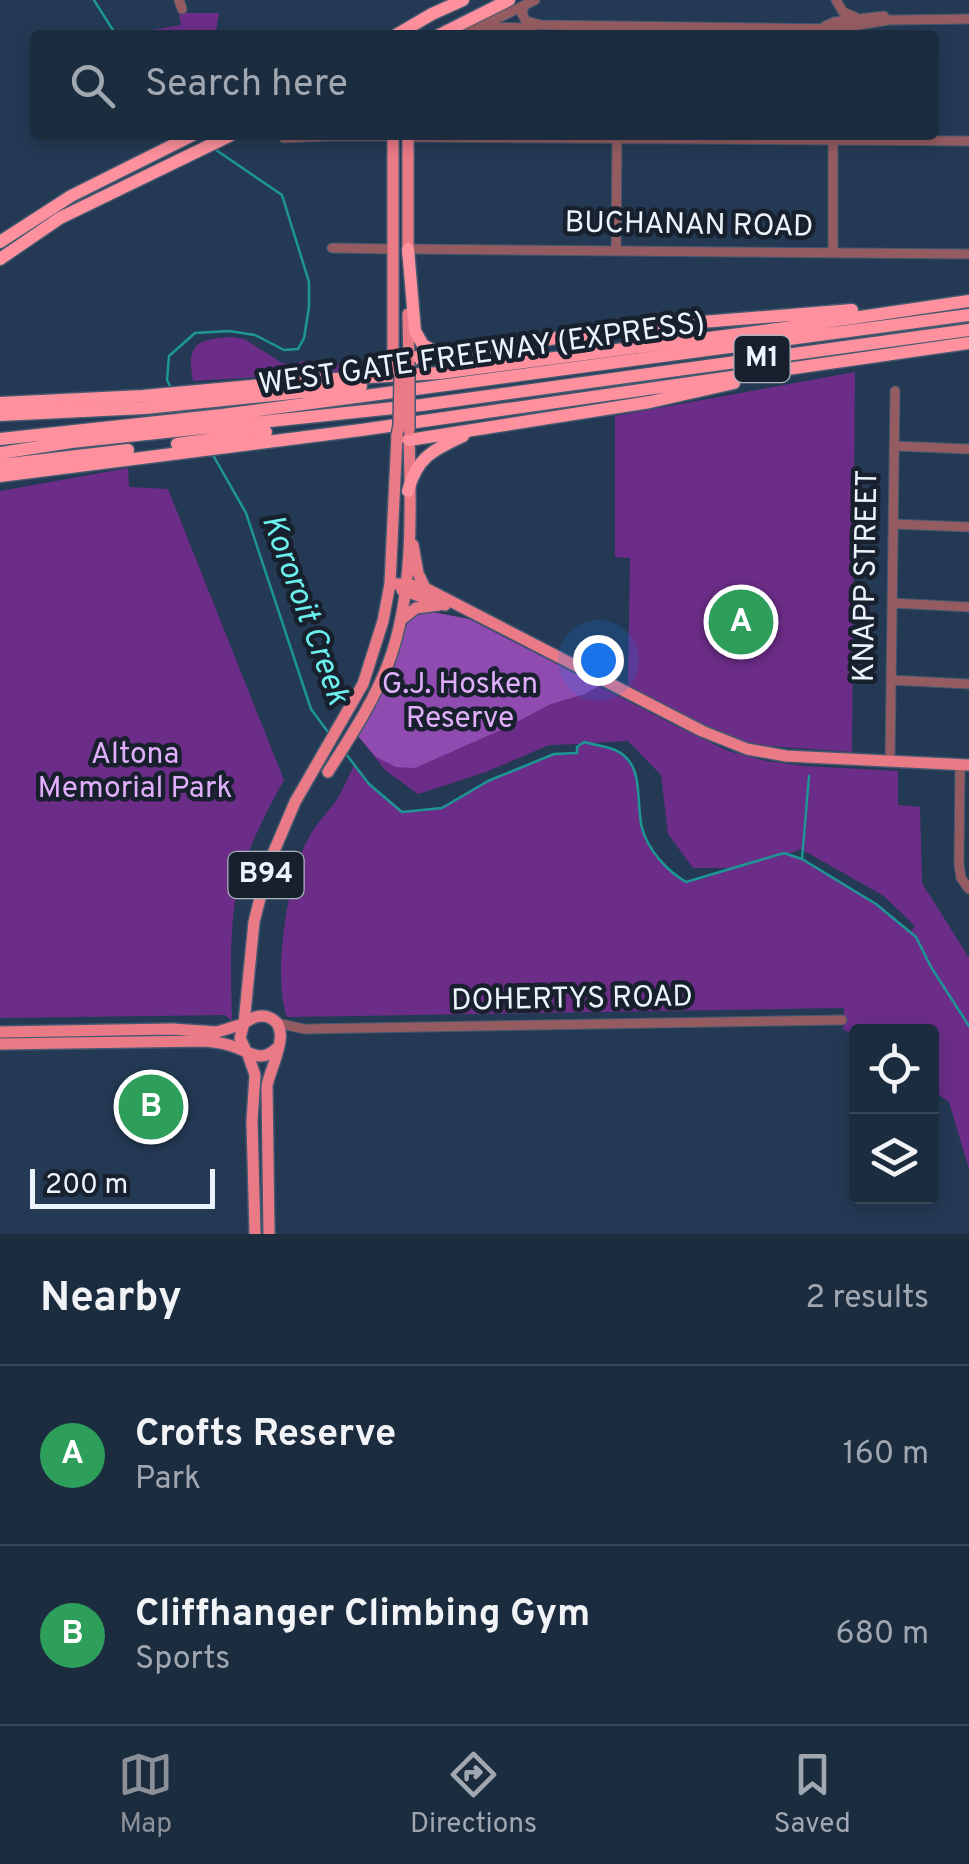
<!DOCTYPE html>
<html lang="en">
<head>
<meta charset="utf-8">
<style>
	body { margin:0; font-family:Overpass,sans-serif; background:#28384a; color:#f1f3f6 }
	.controls { position:absolute; right:30px; bottom:30px; display:grid; overflow:hidden; border-radius:10px; box-shadow:0 5px 15px #0003 }
	.controls button { width:90px; height:90px; display:grid; place-items:center; padding:0; border:0; border-bottom:2px solid #394859; background:#1b2c3f; color:#f1f3f6; font:50px sans-serif }
	.scale { position:absolute; left:30px; bottom:25px; width:185px; box-sizing:border-box; padding-left:10px; border:5px solid #ebf3fd; border-top:0; font-size:28px; line-height:35px; white-space:nowrap; color:#ebf3fd; -webkit-text-stroke:8px #17202c; paint-order:stroke }
	.you { position:absolute; left:598px; top:660px; width:35px; height:35px; margin:-25px; border:8px solid #fff; border-radius:50%; background:#1a73e8; box-shadow:0 0 0 15px #1a73e833 }
	.badge { display:grid; place-items:center; width:65px; height:65px; border-radius:50%; background:#8c9099; color:#fff; font-size:32px; font-weight:700 }
	.pin { position:absolute; translate:-50% -50%; border:5px solid #fff; box-shadow:0 2px 10px #0006 }
	.list { margin:0; padding:0; list-style:none }
	h2 { display:flex; justify-content:space-between; align-items:center; height:130px; margin:0; padding:0 40px; font-size:42px }
	h2 small { font-size:32px; font-weight:400; color:#a0a7b0 }
	.list li { display:grid; grid-template-columns:65px 1fr auto; gap:30px; align-items:center; box-sizing:border-box; height:180px; padding:0 40px; border-top:2px solid #394859 }
	.list b { display:block; font-size:38px; white-space:nowrap }
	.list p { margin:0; font-size:32px; white-space:nowrap; color:#a0a7b0 }
	.list em { font-size:32px; font-style:normal; color:#a0a7b0 }
	.icon { flex:none; width:55px; height:55px; fill:none; stroke:currentColor; stroke-width:2; stroke-linecap:round; stroke-linejoin:round }
	.map { position:relative; flex:none; width:969px; height:1234px; overflow:hidden }
	.search { position:absolute; background:#1b2c3f; box-shadow:0 5px 15px #0003; left:30px; right:30px; top:30px; height:110px; display:flex; align-items:center; gap:25px; box-sizing:border-box; padding:0 35px; border-radius:10px; color:#a0a7b0; font-size:38px }
	.sheet { height:490px; background:#1b2c3f }
	nav { display:flex; justify-content:space-around; align-items:center; box-sizing:border-box; height:140px; border-top:2px solid #394859; background:#1b2c3f; font-size:28px; color:#a0a7b0 }
	nav a { display:grid; justify-items:center; gap:5px }
	nav .on { color:#8c9099 }
	.map>svg:first-child { display:block }
	.green { fill:#6c2d88; fill-rule:evenodd }
	.forest { fill:#904bb1 }
	.lines { fill:none; stroke-linecap:round; stroke-linejoin:round }
	.stream { stroke:#1d9695; stroke-width:2.5 }
	.minor-casing { stroke:#44586f; stroke-width:11 }
	.major-casing { stroke:#44586f; stroke-width:14 }
	.highway-casing { stroke:#44586f; stroke-width:15 }
	.minor { stroke:#945c61; stroke-width:9 }
	.major { stroke:#eb7a87; stroke-width:11 }
	.highway { stroke:#fe919d; stroke-width:12 }
	.major-bridge-casing { stroke:#44586f; stroke-width:14; stroke-linecap:butt }
	.major-bridge { stroke:#eb7a87; stroke-width:11 }
	.labels { text-anchor:middle; dominant-baseline:central; stroke-width:9; stroke-linejoin:round; paint-order:stroke }
	.shield { fill:#17202c; stroke:#abb4be; stroke-width:2.5 }
	.shield-label { font-size:28px; font-weight:bold; fill:#ebf3fd }
	.street-label { font-size:30px; fill:#ebf3fd; stroke:#17202c }
	.park-label { font-size:30px; fill:#e0aefa; stroke:#17202c }
	.water-label { font-size:32px; font-style:italic; fill:#6bf0ee; stroke:#17202c }
</style>
</head>
<body>
<div class="map">
<svg width="969" height="1234" viewBox="0 0 969 1234">
	<rect width="100%" height="100%" fill="#243a54"/>
	<path class="green" d="M179,13H219L216,31L345,33L340,35L134,33L181,25Z
		M232,337L244,339L282,363L293,364L303,361L357,366V371L193,381C186,344 197,339 232,337Z
		M855,372L852,752L742,744L628,686L630,558L615,557V416Z
		M128,468L129,487L168,489L284,780C264,816 244,854 236,896C229,937 231,979 232,1021L225,1015L0,1018V491Z
		M432,612L469,619L676,726L728,751L766,761L805,766L898,771V805L920,807L922,883L969,958V1169L949,1102L932,1090V1032H856V1036L843,1029L844,1008L287,1017C272,978 288,876 308,839C315,825 327,813 336,801C343,790 348,777 354,765L369,784L403,812L442,808L488,781L554,754L576,753L577,747L581,744L549,745L486,772L418,794L386,771L358,736L388,679L408,621L417,614ZM628,741L661,775L668,834L693,868H728L706,878L687,882C667,871 648,850 642,827C635,799 647,775 620,754C613,748 600,747 591,743ZM801,849L884,896L915,926L910,933L875,904L802,859L788,854Z"/>
	<path class="forest" d="M432,612L469,619L599,686L585,694L551,704L503,729L415,768L396,767L376,757L358,736L388,679L408,621L417,614Z"/>
	<g class="lines">
		<path class="stream" d="M94,0L116,35
			M172,390L167,380L169,356L195,333L229,331L255,335L284,350L298,349L304,338L309,307V282L282,195L216,150
			M213,455L246,513L311,709L328,732
			M346,754L369,784L402,812L442,808L488,781L554,754L577,753V747L584,742C594,745 606,746 615,750C646,764 635,801 642,828C648,850 667,871 686,882L784,853L802,859L876,904L916,937L931,967L969,1026
			M802,859L809,776"/>
		<g class="minor-casing">
			<path id="minor" d="M179,0L182,9
				M836,0L843,12L855,17
				M524,7L522,14L526,21L541,25L834,29L889,20L969,19
				M825,26L834,22L884,16
				M484,27L533,28
				M464,35L535,0
				M833,135V253
				M408,137L969,141
				M284,138L328,136H393
				M332,248L393,249
				M408,249L969,254
				M616,251L617,135
				M894,446L969,449
				M893,524L969,527
				M892,603L969,607
				M891,680L969,684
				M890,761L895,391
				M960,764L959,864L961,878L969,889
				M277,1023L304,1029L842,1020"/>
		</g>
		<g class="major-casing">
			<path id="major" d="M393,135V375
				M408,135V256
				M400,375L409,362L408,314
				M413,545L418,573L425,588
				M390,584H407L425,588L702,731L747,749L786,756L969,765
				M402,590L445,605
				M402,619L416,608L439,605
				M328,772C350,737 373,703 388,664C414,597 411,507 409,435
				M244,1023L254,922L269,863L295,802L363,684L383,621L390,584L397,435L400,438
				M0,1032L172,1029L217,1032L243,1024
				M0,1044L206,1041C215,1042 223,1043 232,1046C251,1052 261,1065 279,1046
				M246,1051L240,1038L244,1023C252,1018 259,1014 268,1017C295,1026 270,1067 267,1086L269,1234
				M247,1052L255,1075L252,1121L255,1234"/>
		</g>
		<g class="highway-casing">
			<path id="highway" d="M396,35L432,14L463,0
				M439,35L509,0
				M0,242L71,196L193,135
				M408,249L415,331L423,345L439,354
				M0,259L60,218L231,135
				M409,362L417,357L639,327L852,310
				M0,403L143,396L317,380L440,373L785,328L969,301
				M0,415L145,408L361,386
				M0,439L222,415L969,315
				M409,440L650,402L734,383
				M177,444L266,432
				M0,453L71,442L422,405L969,330
				M0,465L128,450
				M0,476L361,430L969,343
				M408,491C417,457 433,450 463,436"/>
		</g>
		<use href="#minor" class="minor"/>
		<use href="#major" class="major"/>
		<use href="#highway" class="highway"/>
		<g class="major-bridge-casing">
			<path id="major-bridge" d="M409,430V362
				M397,435L399,425L400,375"/>
		</g>
		<use href="#major-bridge" class="major-bridge"/>
	</g>
	<g class="labels">
		<g class="shield">
			<rect x="734.5" y="336" width="55" height="46" rx="8"/>
			<rect x="228.5" y="852" width="75" height="46" rx="8"/>
		</g>
		<g class="shield-label">
			<text x="762" y="359">M1</text>
			<text x="266" y="875">B94</text>
		</g>
		<g class="street-label">
			<text transform="translate(689 226) rotate(1)">BUCHANAN ROAD</text>
			<text transform="translate(482 355) rotate(-8)">WEST GATE FREEWAY (EXPRESS)</text>
			<text transform="translate(867 576) rotate(-89)">KNAPP STREET</text>
			<text transform="translate(572 1000) rotate(-1)">DOHERTYS ROAD</text>
		</g>
		<g class="park-label">
			<text x="460" y="685">G.J. Hosken<tspan x="460" dy="34">Reserve</tspan></text>
			<text x="135" y="755">Altona<tspan x="135" dy="34">Memorial Park</tspan></text>
		</g>
		<g class="water-label">
			<text transform="translate(304 610) rotate(70)">Kororoit Creek</text>
		</g>
	</g>
</svg>
<div class="controls">
<button><svg class="icon" aria-label="locate" viewBox="0 0 24 24"><circle cx="12" cy="12" r="6"/><path d="M12 2v4M12 18v4M2 12h4M18 12h4"/></svg></button>
<button><svg class="icon" aria-label="layers" viewBox="0 0 24 24"><path d="M12 4l9 5-9 5-9-5zM3 14l9 5 9-5"/></svg></button>
</div>
<div class="scale">200 m</div>
<div class="you"></div>
<div class="pin badge" style="left:741px;top:622px;background:#2e9e5b">A</div>
<div class="pin badge" style="left:151px;top:1107px;background:#2e9e5b">B</div>
<div class="search"><svg class="icon" aria-label="search" viewBox="0 0 24 24"><circle cx="10" cy="10" r="6"/><path d="M15 15l6 6"/></svg>Search here</div>
</div>
<section class="sheet">
<h2>Nearby<small>2 results</small></h2>
<ul class="list">
<li><span class="badge" style="background:#2e9e5b">A</span><div><b>Crofts Reserve</b><p>Park</p></div><em>160 m</em></li>
<li><span class="badge" style="background:#2e9e5b">B</span><div><b>Cliffhanger Climbing Gym</b><p>Sports</p></div><em>680 m</em></li>
</ul>
</section>
<nav>
<a class="on"><svg class="icon" aria-label="map" viewBox="0 0 24 24"><path d="M3 6l6-2 6 2 6-2v14l-6 2-6-2-6 2zM9 4v14M15 6v14"/></svg>Map</a>
<a><svg class="icon" aria-label="directions" viewBox="0 0 24 24"><path d="M12 3l9 9-9 9-9-9zM9 14v-3h6M13 9l2 2-2 2"/></svg>Directions</a>
<a><svg class="icon" aria-label="saved" viewBox="0 0 24 24"><path d="M7 4h10v16l-5-4-5 4z"/></svg>Saved</a>
</nav>
</body>
</html>
